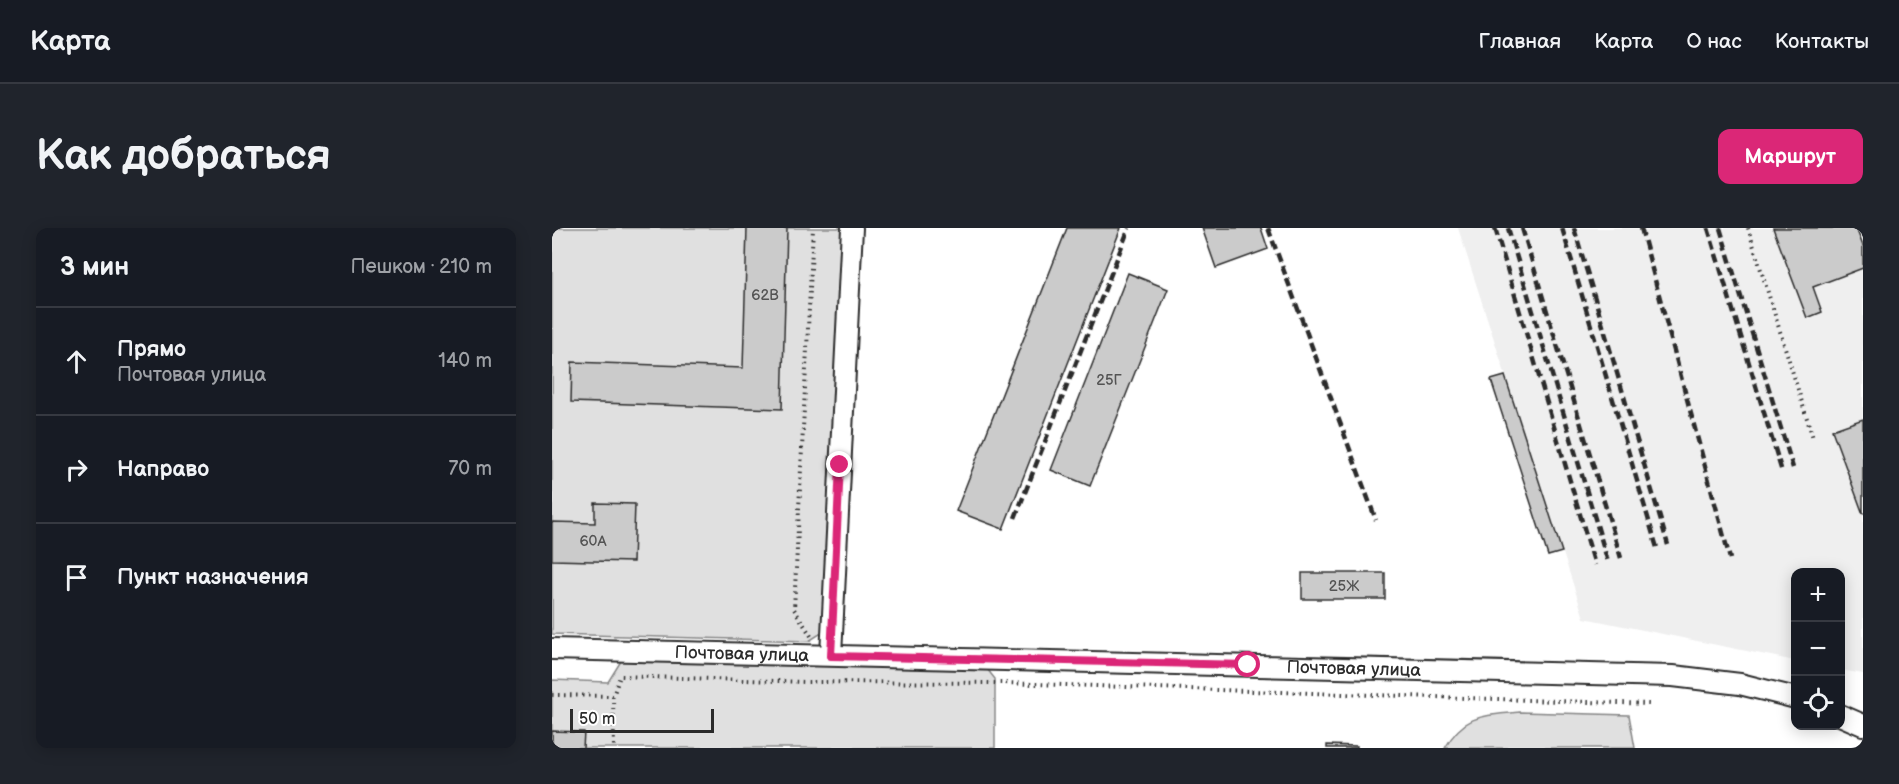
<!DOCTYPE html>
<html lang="ru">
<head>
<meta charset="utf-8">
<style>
	body { margin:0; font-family:"Balsamiq Sans",sans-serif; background:#20242c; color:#f1f3f6 }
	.controls { position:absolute; right:18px; bottom:18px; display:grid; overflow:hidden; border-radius:12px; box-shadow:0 3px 15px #0003 }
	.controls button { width:54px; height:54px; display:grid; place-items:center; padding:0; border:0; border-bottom:2px solid #363941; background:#171b24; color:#f1f3f6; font:30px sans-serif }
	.scale { position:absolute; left:18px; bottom:15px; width:144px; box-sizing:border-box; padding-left:6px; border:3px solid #2b2b2b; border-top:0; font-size:16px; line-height:21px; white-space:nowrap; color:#2b2b2b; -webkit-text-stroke:4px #fff; paint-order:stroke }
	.stop { position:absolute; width:18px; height:18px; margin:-14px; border:4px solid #db2777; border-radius:50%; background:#fff }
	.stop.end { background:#db2777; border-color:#fff; box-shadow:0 2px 6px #0008 }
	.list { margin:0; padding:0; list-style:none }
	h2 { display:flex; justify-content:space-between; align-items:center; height:78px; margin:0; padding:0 24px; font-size:26px }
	h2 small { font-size:20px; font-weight:400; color:#9ea1a6 }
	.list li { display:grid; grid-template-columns:39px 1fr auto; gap:18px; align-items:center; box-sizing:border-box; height:108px; padding:0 24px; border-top:2px solid #363941 }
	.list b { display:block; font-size:22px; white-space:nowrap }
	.list p { margin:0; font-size:20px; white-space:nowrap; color:#9ea1a6 }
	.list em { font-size:20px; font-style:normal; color:#9ea1a6 }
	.icon { flex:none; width:33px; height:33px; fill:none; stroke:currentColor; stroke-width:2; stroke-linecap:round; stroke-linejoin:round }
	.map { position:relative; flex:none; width:1311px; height:520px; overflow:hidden; border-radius:12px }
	header { display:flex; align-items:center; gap:36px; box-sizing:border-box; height:84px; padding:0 30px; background:#171b24; border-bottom:2px solid #363941 }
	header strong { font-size:28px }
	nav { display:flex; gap:33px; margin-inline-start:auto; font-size:21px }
	.intro { display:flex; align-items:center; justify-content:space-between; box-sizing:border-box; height:144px; padding:0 36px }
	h1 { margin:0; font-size:42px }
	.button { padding:15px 27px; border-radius:12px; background:#db2777; color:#fff; font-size:21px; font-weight:700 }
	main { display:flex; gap:36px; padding:0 36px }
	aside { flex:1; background:#171b24; border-radius:12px; box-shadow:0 3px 15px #0003 }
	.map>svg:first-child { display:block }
	.built { fill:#efefef }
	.green { fill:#e0e0e0; stroke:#868686; stroke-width:1.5 }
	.building { fill:#cbcbcb; stroke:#2b2b2b; stroke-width:1.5 }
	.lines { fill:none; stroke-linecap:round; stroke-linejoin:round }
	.minor-casing { stroke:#2b2b2b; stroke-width:24 }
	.path { stroke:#2b2b2b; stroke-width:4; stroke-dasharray:1.5 4.5; stroke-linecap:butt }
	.minor { stroke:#fff; stroke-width:20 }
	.rail { stroke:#2b2b2b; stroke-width:4.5; stroke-dasharray:9 4.5; stroke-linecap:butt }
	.route { stroke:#db2777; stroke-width:8 }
	.labels { text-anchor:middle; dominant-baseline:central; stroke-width:4.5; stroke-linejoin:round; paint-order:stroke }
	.number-label { font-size:15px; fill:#535353 }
	.street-label { font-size:18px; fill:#2b2b2b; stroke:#fff }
</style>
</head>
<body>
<header>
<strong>Карта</strong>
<nav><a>Главная</a><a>Карта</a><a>О нас</a><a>Контакты</a></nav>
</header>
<div class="intro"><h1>Как добраться</h1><a class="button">Маршрут</a></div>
<main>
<aside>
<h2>3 мин<small>Пешком · 210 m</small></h2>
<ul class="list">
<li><svg class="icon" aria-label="ahead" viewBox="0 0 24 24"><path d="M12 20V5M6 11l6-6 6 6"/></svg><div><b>Прямо</b><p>Почтовая улица</p></div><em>140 m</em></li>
<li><svg class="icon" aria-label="right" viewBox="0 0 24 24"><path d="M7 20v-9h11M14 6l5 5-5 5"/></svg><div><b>Направо</b></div><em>70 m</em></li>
<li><svg class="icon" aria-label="arrive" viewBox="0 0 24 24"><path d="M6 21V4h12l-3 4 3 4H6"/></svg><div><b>Пункт назначения</b></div></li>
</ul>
</aside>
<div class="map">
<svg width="1311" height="520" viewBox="0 0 1311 520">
	<rect width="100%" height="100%" fill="#fff"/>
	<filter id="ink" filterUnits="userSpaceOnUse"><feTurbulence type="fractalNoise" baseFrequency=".0167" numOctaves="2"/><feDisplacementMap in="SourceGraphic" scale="12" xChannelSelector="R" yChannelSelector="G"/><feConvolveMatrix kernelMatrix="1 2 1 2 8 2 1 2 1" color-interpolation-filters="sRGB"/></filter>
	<g filter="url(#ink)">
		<path class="built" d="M906,0H1311V446L1289,442L1288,344H1244L1243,433L1032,390Z"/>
		<path class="green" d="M0,0H291L271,404L257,413L0,406Z
			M69,433L429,439L435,441L443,451V520H0V452L56,454Z
			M968,484L1077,487L1083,520H893C913,485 933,488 968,484Z"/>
		<path class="building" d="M195,0H235L230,181L19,174L20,134L191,140Z
			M515,0H569L451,301L404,283Z
			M650,0H709L716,21L664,40Z
			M1221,0H1304L1311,18V40L1261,59L1270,84L1255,90Z
			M576,45L616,61L538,258L499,242Z
			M953,148L1010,324L996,328L939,152Z
			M1311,191V286L1280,202Z
			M43,275L83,276L81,334L0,332V294L43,295Z
			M750,345H833V371H750Z
			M0,503L32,504L31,520H0Z
			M775,517L805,518V520H775Z"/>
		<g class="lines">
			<g class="minor-casing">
				<g id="minor">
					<path id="s1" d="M0,421L1121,448L1188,456L1244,470"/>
					<path d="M279,427L300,0"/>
					<path d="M1288,487L1311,497"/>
				</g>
			</g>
			<path class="path" d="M1196,0L1261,210
				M259,408L242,381L261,0
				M0,467L61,468L68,448L255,454L451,455L1099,476
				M61,468L62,520"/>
			<use href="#minor" class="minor"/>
			<path class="rail" d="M716,0L824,292
				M943,0L1043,337
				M956,0L1056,334
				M970,0L1069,330
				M1010,0L1105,320
				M1022,0L1116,317
				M1089,0L1178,331
				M1156,0L1230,244
				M1168,0L1241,240
				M463,290L577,0"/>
		</g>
	</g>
	<g class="lines" filter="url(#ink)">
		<path class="route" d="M288,237L279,428L696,437"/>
	</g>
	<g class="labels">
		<g class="number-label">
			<text x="213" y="67">62В</text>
			<text x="557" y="152">25Г</text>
			<text x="41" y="313">60А</text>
			<text x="792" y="358">25Ж</text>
		</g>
		<g class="street-label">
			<text stroke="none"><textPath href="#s1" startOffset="190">Почтовая улица</textPath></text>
			<text stroke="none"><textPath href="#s1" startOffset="802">Почтовая улица</textPath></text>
		</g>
	</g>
</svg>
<div class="controls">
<button>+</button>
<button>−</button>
<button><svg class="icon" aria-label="locate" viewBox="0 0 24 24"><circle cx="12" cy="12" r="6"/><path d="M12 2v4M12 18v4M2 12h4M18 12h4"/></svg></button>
</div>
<div class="scale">50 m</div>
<div class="stop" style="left:696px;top:437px"></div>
<div class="stop end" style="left:288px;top:237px"></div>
</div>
</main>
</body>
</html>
